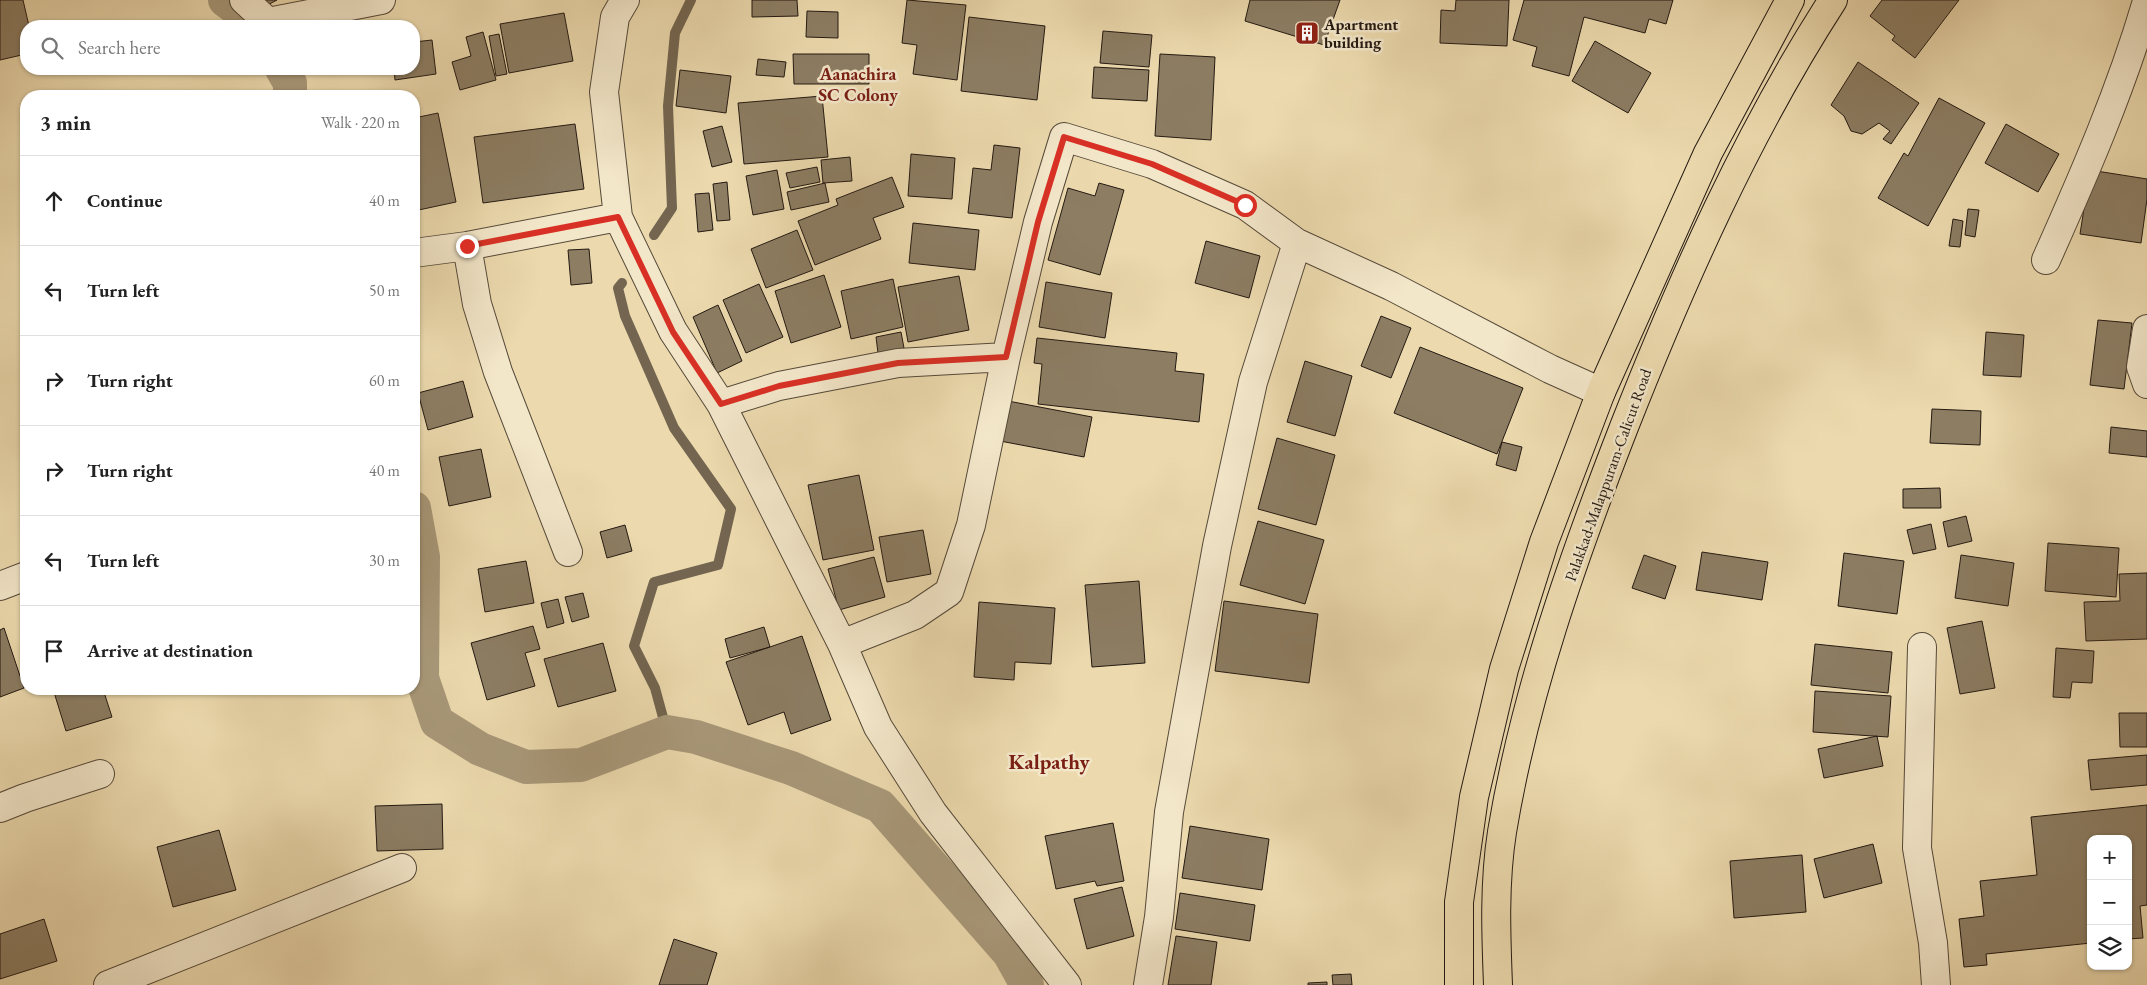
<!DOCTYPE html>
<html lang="en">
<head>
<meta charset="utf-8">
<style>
	body { margin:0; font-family:"EB Garamond",serif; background:#f6f6f6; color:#222 }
	.controls { position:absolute; right:15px; bottom:15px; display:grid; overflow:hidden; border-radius:10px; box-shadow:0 1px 4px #0004 }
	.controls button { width:45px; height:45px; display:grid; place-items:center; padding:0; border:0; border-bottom:1px solid #e0e0e0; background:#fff; color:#222; font:25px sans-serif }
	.stop { position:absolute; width:15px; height:15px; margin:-11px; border:4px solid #d93025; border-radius:50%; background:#fff }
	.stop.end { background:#d93025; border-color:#fff; box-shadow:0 1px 5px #0008 }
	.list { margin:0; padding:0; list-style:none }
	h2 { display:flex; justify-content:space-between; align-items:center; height:65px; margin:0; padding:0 20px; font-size:21px }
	h2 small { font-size:16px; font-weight:400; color:#767676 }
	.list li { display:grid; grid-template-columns:32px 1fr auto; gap:15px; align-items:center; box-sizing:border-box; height:90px; padding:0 20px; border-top:1px solid #e0e0e0 }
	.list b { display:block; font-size:19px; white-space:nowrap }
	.list em { font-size:16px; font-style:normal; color:#767676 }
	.icon { flex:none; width:28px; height:28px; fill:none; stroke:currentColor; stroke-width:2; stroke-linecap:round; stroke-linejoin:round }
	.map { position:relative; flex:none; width:2147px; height:985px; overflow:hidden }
	.search { position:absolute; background:#fff; box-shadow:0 1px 4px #0004; left:20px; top:20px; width:400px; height:55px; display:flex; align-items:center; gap:12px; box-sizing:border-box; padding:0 18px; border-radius:20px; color:#767676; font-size:19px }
	.panel { position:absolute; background:#fff; box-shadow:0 1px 4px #0004; left:20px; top:90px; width:400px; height:605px; border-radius:20px }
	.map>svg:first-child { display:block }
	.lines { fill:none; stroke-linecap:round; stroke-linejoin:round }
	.stream { stroke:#736550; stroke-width:10 }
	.canal { stroke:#a89879; stroke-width:34 }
	.building { fill:#8c7d63; stroke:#231912 }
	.minor-casing { stroke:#554939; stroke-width:30 }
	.highway-casing { stroke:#231912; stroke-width:30 }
	.minor { stroke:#f3e7ca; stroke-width:28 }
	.highway { stroke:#ecdaae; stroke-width:28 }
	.route { stroke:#d93025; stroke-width:6 }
	.labels { text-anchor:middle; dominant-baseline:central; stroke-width:5; stroke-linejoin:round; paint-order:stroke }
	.poi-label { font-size:16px; font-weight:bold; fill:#231912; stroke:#f3e7ca; text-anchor:start }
	.street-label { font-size:16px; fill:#231912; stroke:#f3e7ca }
	.neighbourhood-label { font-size:18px; font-weight:bold; fill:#7a1f14; stroke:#f3e7ca }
	.district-label { font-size:21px; font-weight:bold; fill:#7a1f14; stroke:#f3e7ca }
</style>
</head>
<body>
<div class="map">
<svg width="2147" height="985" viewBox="0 0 2147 985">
	<rect width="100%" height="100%" fill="#ecdaae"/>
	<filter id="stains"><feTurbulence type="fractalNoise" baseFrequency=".004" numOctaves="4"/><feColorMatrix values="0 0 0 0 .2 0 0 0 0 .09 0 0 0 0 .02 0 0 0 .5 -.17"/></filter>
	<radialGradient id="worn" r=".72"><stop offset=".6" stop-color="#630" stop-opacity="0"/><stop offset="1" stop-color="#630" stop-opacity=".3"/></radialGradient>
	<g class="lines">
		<path class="stream" d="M654,235L672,208L668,106L675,33L691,0
			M622,283L618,288L625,316L674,428L731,509L718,565L654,582L634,646L655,688L667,732"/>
		<path class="canal" d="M225,0L260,26
			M282,69L290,83V96
			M414,508L423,557L422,678L437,722L480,749L526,767L581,765L667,732L696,737L791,768L880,806L1009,953L1027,985"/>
	</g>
	<path class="building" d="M0,0H23L29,26H26V54L0,60Z
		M258,0H277L262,8Z
		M752,0H797L798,16L752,17Z
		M907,0L966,5L957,80L913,74L917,45L902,43Z
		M1250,0H1340L1324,45L1245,21Z
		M1456,0H1509L1507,46L1440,43L1441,10L1455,11Z
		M1524,0H1673L1666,24L1649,19L1645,33L1584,17L1569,76L1532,66L1537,47L1513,40Z
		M1882,0H1959L1915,58L1892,40L1895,36L1870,16Z
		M807,11L838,12V38L806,37Z
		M564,13L573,61L509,73L500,24Z
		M969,17L1045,26L1037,100L961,91Z
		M1103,31L1152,35L1149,67L1100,63Z
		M483,32L496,80L460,90L452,62L471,56L466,37Z
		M499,34L507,74L496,76L489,36Z
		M432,40L436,74L395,80L394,69H414V42Z
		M1595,41L1651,73L1628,113L1572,81Z
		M793,54H869V84H794Z
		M1160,54L1215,57L1211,140L1155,136Z
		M758,59L786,62L784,77L756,75Z
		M1858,62L1919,103L1891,144L1883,139L1890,131L1879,123L1862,134L1851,131L1844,116L1831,105Z
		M1094,67L1149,70L1147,101L1092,98Z
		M680,70L731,76L726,113L676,106Z
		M822,96L828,157L744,164L738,103Z
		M1939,98L1985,123L1928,226L1878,198L1904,153L1908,156Z
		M438,113L456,202L414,211V118Z
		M575,124L584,189L483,203L474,137Z
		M2006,124L2059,154L2038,192L1985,163Z
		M722,126L732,162L712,167L703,131Z
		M994,145L1020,148L1012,218L968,213L973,168L991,170Z
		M911,154L955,158L952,199L908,196Z
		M850,157L852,181L823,183L821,160Z
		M817,167L820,182L790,188L786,173Z
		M777,170L784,209L753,215L746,176Z
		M2090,170L2147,179V199L2141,243L2080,234Z
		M892,177L904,207L873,218L881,239L815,265L798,221L838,205L836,199Z
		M727,182L730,220L717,221L713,184Z
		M825,183L829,202L791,210L787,192Z
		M1099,183L1124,190L1100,275L1048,260L1068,188L1095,196Z
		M709,193L713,230L698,232L695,194Z
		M1968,209L1979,210L1975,237L1965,235Z
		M1953,219L1963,221L1960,247L1949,246Z
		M913,223L979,230L975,270L909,263Z
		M797,230L813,270L766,288L751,249Z
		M1206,241L1260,256L1249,298L1195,283Z
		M589,249L592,283L571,285L568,250Z
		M824,275L841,327L791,343L775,291Z
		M959,276L969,330L908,342L898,287Z
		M893,279L903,327L851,339L841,291Z
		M1046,282L1112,293L1105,338L1039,327Z
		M759,284L783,337L746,353L723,300Z
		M718,305L742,361L717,373L693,317Z
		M1381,316L1411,328L1391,378L1361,366Z
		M2098,320L2132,323L2124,389L2090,385Z
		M901,332L904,348L878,353L876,337Z
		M1986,332L2024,335L2021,377L1983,375Z
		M1037,338L1177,353L1175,371L1204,374L1199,422L1038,404L1042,364L1034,363Z
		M1420,347L1523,388L1497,454L1394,413Z
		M1305,361L1352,376L1335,436L1287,422Z
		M463,381L473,417L428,430L418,393Z
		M1008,401L1092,417L1084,457L1000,441Z
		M1932,409L1981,411L1980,445L1930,443Z
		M2111,427L2147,431V457L2109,453Z
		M1277,438L1335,455L1316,525L1258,509Z
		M1502,442L1522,447L1516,471L1496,465Z
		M481,449L491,497L449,506L439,457Z
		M859,475L874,550L823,560L808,485Z
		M1940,488L1941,508H1903V489Z
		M1966,516L1972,541L1948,547L1943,522Z
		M1258,521L1324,540L1305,604L1240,585Z
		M1931,524L1936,549L1913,554L1907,530Z
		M625,525L632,551L607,558L600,532Z
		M923,530L931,574L887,582L879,537Z
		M2048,543L2119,548L2116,597L2045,591Z
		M1702,552L1768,562L1762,600L1696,590Z
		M1844,553L1904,561L1897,614L1838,606Z
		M1644,555L1676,566L1665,599L1632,588Z
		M1961,555L2014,563L2008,606L1955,598Z
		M874,557L885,597L839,610L828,569Z
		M526,561L534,603L485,612L478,569Z
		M2147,573V639L2086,641L2084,602L2120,601L2119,574Z
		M1139,581L1145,663L1092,667L1085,585Z
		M583,593L589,617L572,622L565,597Z
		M558,599L564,623L547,628L541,603Z
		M1224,601L1318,614L1309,683L1215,671Z
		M979,602L1055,608L1051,664L1015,662L1014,680L974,677Z
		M1982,621L1995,688L1960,694L1947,628Z
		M533,626L540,649L525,653L535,686L487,700L471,643Z
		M764,627L770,647L730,658L725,639Z
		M4,628L24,688L0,697V630Z
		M802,636L831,720L791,734L784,712L748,725L726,662Z
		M603,643L616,691L558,707L544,659Z
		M1815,644L1892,652L1888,693L1811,685Z
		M2056,648L2094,651L2092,683L2072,682L2070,698L2053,697Z
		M53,689H103L112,717L66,731Z
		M1815,691L1891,696L1888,737L1813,732Z
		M2119,713H2147V747H2120Z
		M1877,736L1883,766L1824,778L1818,749Z
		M2147,755V785L2091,790L2088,760Z
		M442,804L443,849L377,851L375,806Z
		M2147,805V905L2140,906L2143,938L2128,939V839H2091V943L1986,954L1987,965L1964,967L1959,919L1984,916L1980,881L2037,875L2031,817Z
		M1113,823L1124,881L1097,886L1095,881L1056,889L1045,836Z
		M1190,826L1269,839L1262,890L1182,878Z
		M219,830L236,890L173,907L157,847Z
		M1873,844L1882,883L1824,898L1814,859Z
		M1802,855L1806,912L1734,918L1730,861Z
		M1122,887L1134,936L1087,949L1074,899Z
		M1180,893L1255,905L1250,941L1175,929Z
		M44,919L57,961L0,979V934Z
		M1176,936L1217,942L1211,985H1168Z
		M674,939L717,953L707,985H659Z
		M1351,974L1352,985H1333L1332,975Z
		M1327,982V985H1308V983Z"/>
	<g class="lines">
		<g class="minor-casing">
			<path id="minor" d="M244,0L268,22L381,0
				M625,0L615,17L604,92L618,217L673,331L721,404L842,644L878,727L933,813L1067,985
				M467,246L477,304L498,372L568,552
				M414,253L467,246L618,217
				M2046,260C2084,175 2121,90 2147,1
				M2147,329L2141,367L2147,384
				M721,404L779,386L898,363L1006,357
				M0,586L26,576
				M842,644L915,615L949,592L971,525L1006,357L1038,222L1064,137L1152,164L1245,205L1297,243L1391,286L1550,369L1601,392
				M1922,647L1917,848L1933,943L1936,985
				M0,808L25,798L100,774
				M108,985L402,868
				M1148,985L1159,917L1169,812L1217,546L1253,382L1297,243"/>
		</g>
		<g class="highway-casing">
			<path id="highway" d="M1459,985V902L1474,797L1504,669L1544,542L1601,392L1708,153L1790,0
				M1498,985C1496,934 1494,883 1502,832C1525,693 1573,558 1624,427C1682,280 1747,133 1833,0"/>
		</g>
		<use href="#minor" class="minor"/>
		<use href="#highway" class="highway"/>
	</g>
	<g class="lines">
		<path class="route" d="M467,246L618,217L673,332L721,404L779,386L898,363L1006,357L1038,222L1064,137L1152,164L1245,205"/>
	</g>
	<defs>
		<g id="building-square" transform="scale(1.25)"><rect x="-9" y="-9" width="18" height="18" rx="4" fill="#8f2418" stroke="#f3e7ca"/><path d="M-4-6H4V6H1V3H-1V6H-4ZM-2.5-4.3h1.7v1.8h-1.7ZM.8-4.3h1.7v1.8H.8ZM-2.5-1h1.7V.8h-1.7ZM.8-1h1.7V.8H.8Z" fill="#fff"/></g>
	</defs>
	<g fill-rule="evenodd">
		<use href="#building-square" x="1307" y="33"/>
	</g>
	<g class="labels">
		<g class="poi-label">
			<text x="1324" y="24">Apartment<tspan x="1324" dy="18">building</tspan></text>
		</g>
		<g class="street-label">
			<text transform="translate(1608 475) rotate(-70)">Palakkad-Malappuram-Calicut Road</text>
		</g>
		<g class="neighbourhood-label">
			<text x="858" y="73">Aanachira<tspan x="858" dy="21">SC Colony</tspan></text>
		</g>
		<g class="district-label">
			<text x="1049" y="761">Kalpathy</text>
		</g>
	</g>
	<rect width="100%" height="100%" filter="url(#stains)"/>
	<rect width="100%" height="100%" fill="url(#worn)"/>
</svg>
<div class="controls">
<button>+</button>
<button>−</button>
<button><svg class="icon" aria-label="layers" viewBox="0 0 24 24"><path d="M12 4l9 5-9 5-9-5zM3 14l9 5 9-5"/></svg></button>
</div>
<div class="stop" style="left:1245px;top:205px"></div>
<div class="stop end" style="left:467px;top:246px"></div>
<div class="search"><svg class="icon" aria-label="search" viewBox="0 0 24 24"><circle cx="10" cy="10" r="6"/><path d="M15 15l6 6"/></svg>Search here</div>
<section class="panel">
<h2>3 min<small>Walk · 220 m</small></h2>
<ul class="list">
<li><svg class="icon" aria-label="ahead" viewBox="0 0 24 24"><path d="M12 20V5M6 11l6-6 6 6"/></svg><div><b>Continue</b></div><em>40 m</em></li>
<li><svg class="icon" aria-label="left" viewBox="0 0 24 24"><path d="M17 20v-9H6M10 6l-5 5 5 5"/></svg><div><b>Turn left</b></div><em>50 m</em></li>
<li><svg class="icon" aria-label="right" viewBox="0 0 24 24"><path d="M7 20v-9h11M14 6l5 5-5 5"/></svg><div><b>Turn right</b></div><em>60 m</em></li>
<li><svg class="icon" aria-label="right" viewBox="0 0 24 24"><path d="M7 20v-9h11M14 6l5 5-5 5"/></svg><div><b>Turn right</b></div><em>40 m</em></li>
<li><svg class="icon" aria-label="left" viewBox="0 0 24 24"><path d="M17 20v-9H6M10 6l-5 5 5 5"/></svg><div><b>Turn left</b></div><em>30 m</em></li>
<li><svg class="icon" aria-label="arrive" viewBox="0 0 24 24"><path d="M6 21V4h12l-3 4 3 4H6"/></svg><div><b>Arrive at destination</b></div></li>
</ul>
</section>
</div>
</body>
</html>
